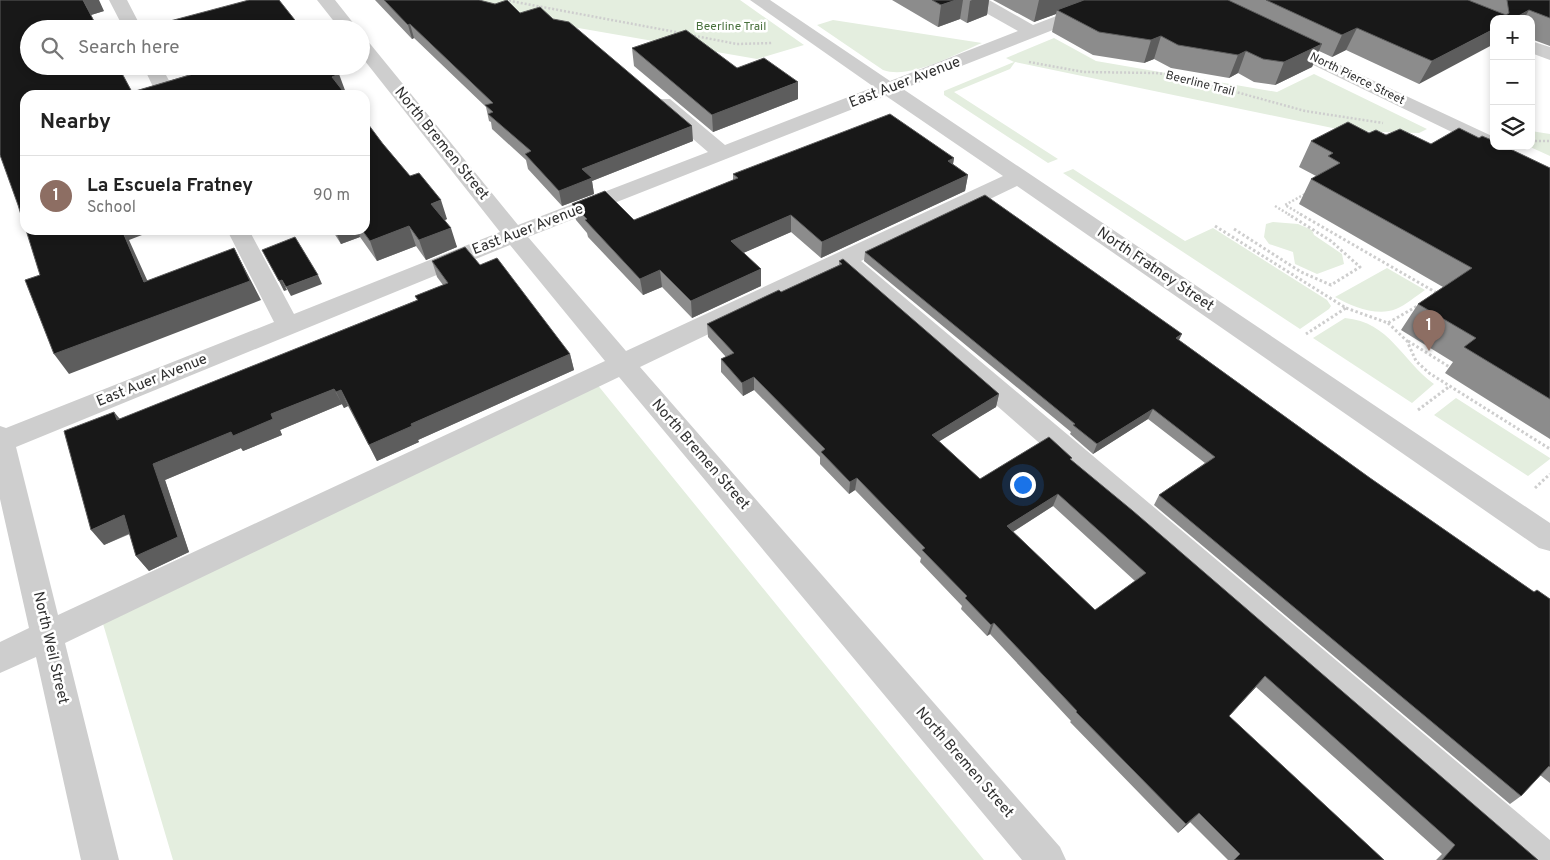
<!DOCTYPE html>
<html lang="en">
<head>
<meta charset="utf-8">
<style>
	body { margin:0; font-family:Overpass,sans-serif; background:#f2f2f2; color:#222 }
	.controls { position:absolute; right:15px; top:15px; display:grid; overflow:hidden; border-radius:10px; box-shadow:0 2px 8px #0003 }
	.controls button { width:45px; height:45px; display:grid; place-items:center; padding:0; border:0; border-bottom:1px solid #e0e0e0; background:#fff; color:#222; font:25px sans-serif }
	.you { position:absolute; left:1022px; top:484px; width:18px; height:18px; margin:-12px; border:4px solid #fff; border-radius:50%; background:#1a73e8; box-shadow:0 0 0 8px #1a73e833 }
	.badge { display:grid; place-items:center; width:32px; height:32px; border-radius:50%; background:#d93025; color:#fff; font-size:16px; font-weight:700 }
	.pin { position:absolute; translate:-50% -41px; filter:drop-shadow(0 1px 2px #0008) }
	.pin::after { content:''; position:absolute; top:26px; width:18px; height:15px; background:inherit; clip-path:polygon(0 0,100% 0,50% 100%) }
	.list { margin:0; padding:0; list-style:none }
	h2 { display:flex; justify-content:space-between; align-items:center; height:65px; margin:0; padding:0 20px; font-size:21px }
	h2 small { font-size:16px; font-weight:400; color:#767676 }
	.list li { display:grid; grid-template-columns:32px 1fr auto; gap:15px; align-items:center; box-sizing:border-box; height:80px; padding:0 20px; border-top:1px solid #e0e0e0 }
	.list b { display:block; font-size:19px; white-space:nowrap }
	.list p { margin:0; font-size:16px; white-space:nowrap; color:#767676 }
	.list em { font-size:16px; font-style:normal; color:#767676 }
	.icon { flex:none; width:28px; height:28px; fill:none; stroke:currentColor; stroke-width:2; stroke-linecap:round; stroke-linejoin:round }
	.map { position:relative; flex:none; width:1550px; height:860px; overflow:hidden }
	.search { position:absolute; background:#fff; box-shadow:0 2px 8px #0003; left:20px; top:20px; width:350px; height:55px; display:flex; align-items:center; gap:12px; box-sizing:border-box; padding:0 18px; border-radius:28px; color:#767676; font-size:19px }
	.panel { position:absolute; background:#fff; box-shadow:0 2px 8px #0003; left:20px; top:90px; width:350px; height:145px; border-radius:15px }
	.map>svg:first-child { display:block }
	.green { fill:#e4eedf }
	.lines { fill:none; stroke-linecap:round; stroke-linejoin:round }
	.path-far1 { stroke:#cecece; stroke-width:2.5; stroke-dasharray:2 2; stroke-linecap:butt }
	.path { stroke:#cecece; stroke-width:3; stroke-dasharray:2.5 2.5; stroke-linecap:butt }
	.minor { fill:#cecece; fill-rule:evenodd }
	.wall { fill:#8c8c8c; fill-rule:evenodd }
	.shaded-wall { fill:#5d5d5d }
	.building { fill:#181818; stroke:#5d5d5d; fill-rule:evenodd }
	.labels { text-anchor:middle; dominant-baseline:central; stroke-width:5; stroke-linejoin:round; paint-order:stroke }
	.far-park-label { font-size:12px; fill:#48703c; stroke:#fff }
	.far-street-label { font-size:12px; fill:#313131; stroke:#fff }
	.street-label { font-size:15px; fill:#313131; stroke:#fff }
</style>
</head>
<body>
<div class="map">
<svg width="1550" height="860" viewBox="0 0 1550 860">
	<rect width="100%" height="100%" fill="#fff"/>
	<path class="green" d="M456,0H740L804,45L757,59L561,25Z
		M833,20L982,43C955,54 910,80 883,70L817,25Z
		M1054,38L1096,61L1277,92L1314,74L1427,129L1419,133L1347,131L1015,62L1010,69L954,92L1058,159L1048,163L944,95V91L1014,62L1006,58Z
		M1531,131L1550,134V156L1528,146H1531Z
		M1073,169L1185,241L1213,228L1327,300L1331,306L1329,309L1300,329L1063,173Z
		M1273,222L1298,224L1312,230L1314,235L1342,254L1344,264L1317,274L1295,264L1293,252L1269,244L1264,237L1266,224Z
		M1387,268L1425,290C1416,296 1406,305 1396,309C1377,317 1351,306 1335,297Z
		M1345,318C1390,322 1402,361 1434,384L1412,403L1313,338Z
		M596,383L984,860H173L101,617Z
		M1456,398L1550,458V459L1528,476L1434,415Z"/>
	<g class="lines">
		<path class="path-far1" d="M505,0L681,33
			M690,35L737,44L773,43
			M1029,62L1084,72L1156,73L1178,76L1305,111L1383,123
			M1531,141H1550
			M1275,206L1290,215
			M1302,215L1285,205L1305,194"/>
		<path class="path" d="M1300,214L1437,293
			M1215,226L1346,308L1306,334
			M1234,229L1301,272L1331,285L1360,267L1331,241L1288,214
			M1346,308L1388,323L1419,305
			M1388,323L1407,341L1416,361L1429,373L1550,449
			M1408,341L1451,368
			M1418,410L1450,386
			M1535,488L1550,474"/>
		<path class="minor" d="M109,0H127L142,29H124Z
			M317,0H335L358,29H340Z
			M750,0H770L890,81L1018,31L970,4L967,0H989L1033,25L1098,0H1122L1119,4L903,89L1550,523V551L1539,548L1017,186L861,261L1550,840V860H1515L842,270L640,367L1060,847L1066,860H1022L619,377L65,643L119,860H81L36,657L0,673V642L29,628L0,499V426L6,428L274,322L227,230H249L294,314L500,232L361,56V39L367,40L518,225L708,152L656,107L653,103L656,99H670L725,145L874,87ZM886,96L1003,176L626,351L528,237ZM510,245L605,361L58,615L16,447Z
			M1282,38L1494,137V146H1503L1501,149L1494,151L1487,149L1276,47L1273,43L1276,39Z
			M1531,41L1550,47V60L1531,53Z
			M143,66H161L177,95H157Z"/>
	</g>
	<path class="wall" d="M0,0L104,11L91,15L132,92L198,72L195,66H333L346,93L18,205Z
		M375,0H479L520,13L693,141L592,181L594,194L562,206L528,169L526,160L492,129L491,122L489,121L486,107L414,38L412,39Z
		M892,0H989L987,15L967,23L960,19L938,27Z
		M993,0H1550V46L1531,39V19H1494L1419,84L1346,50L1332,57L1319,51L1312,67L1275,85L1254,82L1238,73L1229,78L1171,68L1154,59L1144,63L1093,55L1052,32L1056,14L1034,22Z
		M632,48L737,68L798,99L713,132L634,66Z
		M1369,133L1386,135L1431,144L1479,138L1550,168V439L1445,373L1453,362L1401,330L1418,304L1443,287L1299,204L1311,179L1316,176L1299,167L1311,141Z
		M383,144L410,176L447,219L445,220L457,247L426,260L416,246L377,261L360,237L341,244L332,230H365Z
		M954,158L953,164L968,175L965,191L821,258L791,232L743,253L761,269V286L692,318L662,287L643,295L588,237L587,233L576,220L572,204L634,220L733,180V174Z
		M865,252L1179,340L1370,478L1534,592L1550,599V783L1540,775L1521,796L1510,804L1154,505L1159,495L1205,463L1148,419L1093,454L1070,434L1071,432L864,261Z
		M432,261L480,265L570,354L574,370L418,440L419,442L377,461L348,406L344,408L342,404L280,430L282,435L243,451L241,448L165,480L189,552L149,571L136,556L130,534L104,545L114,412L120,419L417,300L415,296L443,285L437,277Z
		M839,261L999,394L996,407L939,441L980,479L1071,460L1538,860H1436L1442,854L1256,687L1229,716L1384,860H1228L1190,822L1178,833L1070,722L1071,721L990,634L987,636L961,609L962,606L920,562L921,558L855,490L849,494L820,464V457L754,390L743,396L721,372V359L726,357L708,337L707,324L781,292L839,265ZM1053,506L1135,581L1095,610L1013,532Z"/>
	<path class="shaded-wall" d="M83,0H99L104,11L91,15Z
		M956,0H963L960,19L938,27L941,5Z
		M972,0H989L987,15L967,23L970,1Z
		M1039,0H1093L1057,10L1056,14L1034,22Z
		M1529,10L1524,19H1513Z
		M410,24L414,38L412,39L408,25Z
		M1357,28L1346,50L1332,57L1342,35Z
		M1494,29V44L1419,84L1432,61Z
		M1161,36L1154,59L1144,63L1151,40Z
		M1322,44L1312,67L1275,85L1284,62Z
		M1246,51L1238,73L1229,78L1238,55Z
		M339,74L346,93L341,95L332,77Z
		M798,82V99L713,132L712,115Z
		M692,126L693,141L592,181L594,194L562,206L559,191L582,169Z
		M954,158L951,175L948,161Z
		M968,175L965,191L821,258L822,242Z
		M441,200L447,219L438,223L431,204Z
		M791,215V232L732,258L731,241Z
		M409,226L416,246L377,261L370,241Z
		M451,228L457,247L426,260L419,240Z
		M122,230H155L129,240L157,302L144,282Z
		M335,230H358L360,237L341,244Z
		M234,248L261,300L69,374L54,354Z
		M761,269V286L692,318L691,301Z
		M660,270L662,287L643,295L640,279Z
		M318,275L322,284L291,296L286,287Z
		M282,280L287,290L284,291L279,281Z
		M1182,334L1177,344L1176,338Z
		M570,354L574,370L418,440L419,442L377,461L369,445L411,424Z
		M754,377V390L743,396L742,383Z
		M334,389L342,404L280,430L282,435L243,451L241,448L165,480L189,552L149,571L136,556L153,464L271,414Z
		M341,390L348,406L344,408L336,392Z
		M999,394L996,407L930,447L932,435Z
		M1153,409L1148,419L1093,454L1097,444Z
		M114,412L126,427L117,420Z
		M857,478L855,490L849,494L850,482Z
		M1058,494L1053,506L1003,538L1007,526Z
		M124,515L137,530L104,545L91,530Z
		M994,623L990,634L987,636L991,625Z
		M1265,676L1256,687L1220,726Z
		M1199,813L1190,822L1178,833L1186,824Z"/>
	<path class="building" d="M0,0H83L98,29H29V66H118L132,92L200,72L196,66H333L339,74L332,77L346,95H25V228L18,205L0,155Z
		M249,0H279L302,29H175L170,21Z
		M384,0H479L495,4L507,0L520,13L540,7L553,19L569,22L581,32L692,126L582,169L592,178L559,191L525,154L531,151L488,114L493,112L485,105L493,103L410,24L408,25Z
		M932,0H956L941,5Z
		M1084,0H1228L1322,44L1284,62L1263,59L1246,51L1238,55L1178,45L1161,36L1151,40L1099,32L1057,10Z
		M1266,0H1468L1506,15L1509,13L1507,0H1550V18L1529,10L1513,19H1494V29L1432,61L1357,28L1342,35Z
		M686,30L737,68L764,58L798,82L712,115L632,48Z
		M890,114L954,158L948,161L968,175L822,242L791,215L731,241L761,269L691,301L660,270L640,279L585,220L587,219L572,204L605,191L634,220L738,178L733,174Z
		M365,120L383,144L410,176L419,173L441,200L431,204L451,228L419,240L409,226L370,241L362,230H365Z
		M1348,122L1369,133L1376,130L1386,135L1400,129L1431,144L1459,128L1479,138L1482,136L1494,141V146H1504L1550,168V399L1464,347L1476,338L1418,304L1472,268L1311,179L1340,163L1328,156L1333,153L1311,141Z
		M985,195L1182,334L1176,338L1370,478L1534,592L1537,590L1550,599V767L1549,766L1521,796L1159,495L1215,457L1153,409L1097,444L1073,425L1075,424L865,252Z
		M26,230H122L144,282L234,248L250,281L54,354L25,280L40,275Z
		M295,237L318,275L286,287L282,280L279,281L262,250Z
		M465,247L480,265L497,258L570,354L411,424L412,426L369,445L341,390L336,392L334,389L271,414L273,419L233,436L231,432L153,464L178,537L136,556L124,515L91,530L64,431L114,412L117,420L418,300L415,296L448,283L432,261Z
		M843,259L999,394L932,435L980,479L1049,437L1072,458L1070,459L1133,511L1538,860H1442L1455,845L1265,676L1229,716L1384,860H1234L1240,854L1199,813L1186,824L1076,712L1077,711L994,623L991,625L965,598L967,596L922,550L925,548L857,478L850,482L821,452L825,449L754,377L742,383L721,359L734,353L707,324L779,290L781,292L842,264L839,261ZM1058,494L1146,573L1095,610L1007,526Z"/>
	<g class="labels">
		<g class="far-park-label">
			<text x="731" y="27">Beerline Trail</text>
		</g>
		<g class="far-street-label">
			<text transform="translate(1357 79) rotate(26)">North Pierce Street</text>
			<text transform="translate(1200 84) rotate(14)">Beerline Trail</text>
		</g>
		<g class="street-label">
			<text transform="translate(905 83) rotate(-21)">East Auer Avenue</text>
			<text transform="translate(441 144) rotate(51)">North Bremen Street</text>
			<text transform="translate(528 230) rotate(-21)">East Auer Avenue</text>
			<text transform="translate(1155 270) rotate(34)">North Fratney Street</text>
			<text transform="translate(152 381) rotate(-22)">East Auer Avenue</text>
			<text transform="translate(700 455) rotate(49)">North Bremen Street</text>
			<text transform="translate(50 648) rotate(77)">North Weil Street</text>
			<text transform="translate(964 763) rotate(49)">North Bremen Street</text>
		</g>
	</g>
</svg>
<div class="controls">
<button>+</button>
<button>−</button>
<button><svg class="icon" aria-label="layers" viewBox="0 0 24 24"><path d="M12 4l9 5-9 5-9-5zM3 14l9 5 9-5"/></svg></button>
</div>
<div class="you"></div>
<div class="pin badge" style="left:1429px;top:351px;background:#8d6e63">1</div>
<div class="search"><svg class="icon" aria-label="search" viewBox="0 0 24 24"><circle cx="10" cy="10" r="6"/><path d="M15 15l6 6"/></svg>Search here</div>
<section class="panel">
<h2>Nearby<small></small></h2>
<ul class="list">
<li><span class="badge" style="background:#8d6e63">1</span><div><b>La Escuela Fratney</b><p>School</p></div><em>90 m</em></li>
</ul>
</section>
</div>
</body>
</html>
